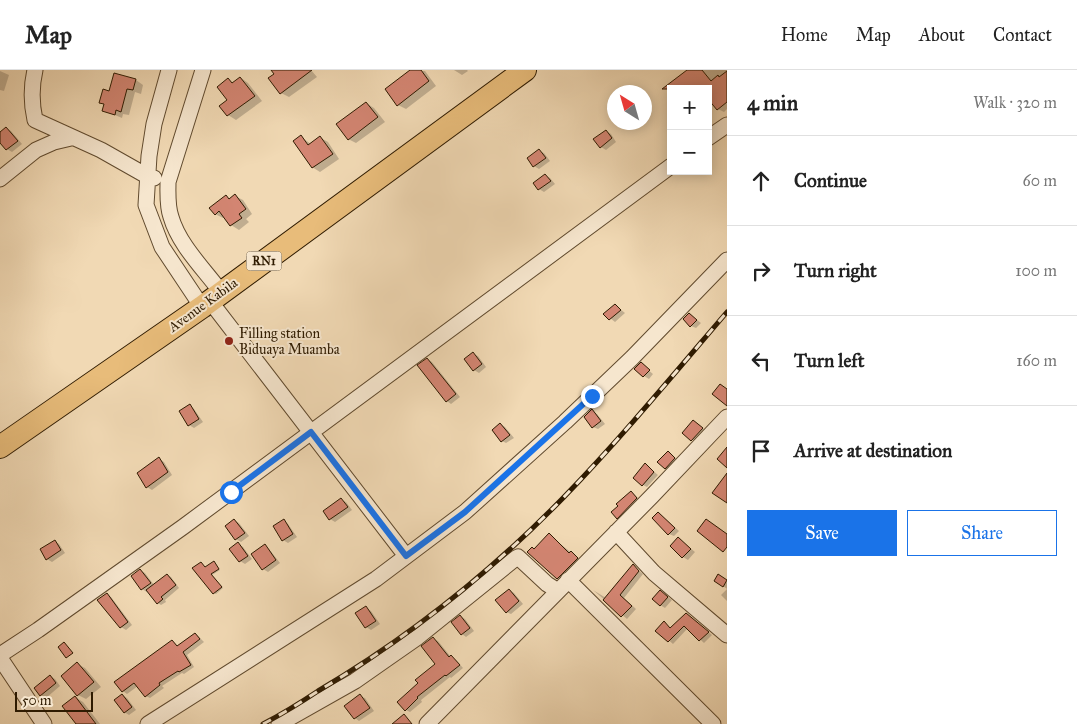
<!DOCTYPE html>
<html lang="en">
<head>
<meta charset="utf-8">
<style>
	body { margin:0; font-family:"IM FELL Great Primer",serif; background:#f6f6f6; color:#222 }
	.controls { position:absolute; right:15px; top:15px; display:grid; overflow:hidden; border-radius:0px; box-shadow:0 2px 12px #0003 }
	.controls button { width:45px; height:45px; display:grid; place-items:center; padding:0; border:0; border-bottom:1px solid #e0e0e0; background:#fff; color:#222; font:25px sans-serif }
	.compass { position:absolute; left:607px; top:15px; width:45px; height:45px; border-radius:50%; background:#fff; box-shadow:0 2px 12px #0003; rotate:323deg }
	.scale { position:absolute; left:15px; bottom:12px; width:78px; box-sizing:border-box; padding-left:5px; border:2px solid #2f1b01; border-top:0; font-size:14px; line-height:18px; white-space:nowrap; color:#2f1b01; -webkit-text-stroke:4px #f6e6ce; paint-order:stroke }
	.stop { position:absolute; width:15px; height:15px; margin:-11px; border:4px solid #1a73e8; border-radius:50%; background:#fff }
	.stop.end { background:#1a73e8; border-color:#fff; box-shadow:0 1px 5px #0008 }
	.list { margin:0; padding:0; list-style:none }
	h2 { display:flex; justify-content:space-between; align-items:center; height:65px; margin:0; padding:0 20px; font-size:21px }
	h2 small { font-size:16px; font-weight:400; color:#767676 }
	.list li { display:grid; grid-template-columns:32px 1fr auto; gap:15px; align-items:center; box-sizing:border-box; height:90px; padding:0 20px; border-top:1px solid #e0e0e0 }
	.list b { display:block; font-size:19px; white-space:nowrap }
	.list em { font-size:16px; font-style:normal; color:#767676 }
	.actions { display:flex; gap:10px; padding:15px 20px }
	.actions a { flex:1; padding:11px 0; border:1px solid #1a73e8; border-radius:0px; text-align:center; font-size:18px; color:#1a73e8 }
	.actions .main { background:#1a73e8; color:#fff }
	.icon { flex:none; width:28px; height:28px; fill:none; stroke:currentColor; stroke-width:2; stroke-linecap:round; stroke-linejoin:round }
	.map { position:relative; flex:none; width:727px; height:654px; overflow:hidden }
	header { display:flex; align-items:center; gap:30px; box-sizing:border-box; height:70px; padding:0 25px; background:#fff; border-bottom:1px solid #e0e0e0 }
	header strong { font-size:24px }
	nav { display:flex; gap:28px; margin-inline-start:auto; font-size:18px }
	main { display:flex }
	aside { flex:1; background:#fff }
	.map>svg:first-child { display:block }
	.shadow { fill:#0003 }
	.building { fill:#d38572; stroke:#2f1b01 }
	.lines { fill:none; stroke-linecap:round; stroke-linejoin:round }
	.minor-casing { stroke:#604a2e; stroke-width:17 }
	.highway-casing { stroke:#2f1b01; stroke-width:24 }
	.minor { stroke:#f6e6ce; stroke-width:15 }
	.highway { stroke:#e8bc7a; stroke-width:22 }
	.rail-casing { stroke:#2f1b01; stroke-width:5 }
	.rail { stroke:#f6e6ce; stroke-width:3; stroke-dasharray:9; stroke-linecap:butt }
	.route { stroke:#1a73e8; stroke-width:6 }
	.poi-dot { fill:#8f2418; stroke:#f6e6ce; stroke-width:2 }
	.labels { text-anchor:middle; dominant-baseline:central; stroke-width:4; stroke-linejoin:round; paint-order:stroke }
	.shield { fill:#f6e6ce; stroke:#6b583e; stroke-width:1 }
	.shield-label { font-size:12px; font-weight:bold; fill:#2f1b01 }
	.street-label { font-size:14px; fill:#2f1b01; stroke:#f6e6ce }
	.poi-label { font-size:14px; fill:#2f1b01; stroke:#f6e6ce; text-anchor:start }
</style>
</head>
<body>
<header>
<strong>Map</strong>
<nav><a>Home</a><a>Map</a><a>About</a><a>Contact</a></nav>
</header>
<main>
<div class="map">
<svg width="727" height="654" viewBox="0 0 727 654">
	<rect width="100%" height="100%" fill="#f1d9b4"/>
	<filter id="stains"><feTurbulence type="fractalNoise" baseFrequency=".004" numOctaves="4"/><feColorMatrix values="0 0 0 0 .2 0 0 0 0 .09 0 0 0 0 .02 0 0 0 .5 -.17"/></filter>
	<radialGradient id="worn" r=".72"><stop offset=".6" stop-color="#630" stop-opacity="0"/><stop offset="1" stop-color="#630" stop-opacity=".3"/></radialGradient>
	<path class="shadow" d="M272,0H311L317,7L289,27L281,23L275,4Z
		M412,0L425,1L436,16L406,39L398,35Z
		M454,0H467L468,1L462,5Z
		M689,0H727V39L724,42L718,39L708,19Z
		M0,1L9,5L4,21L0,20Z
		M115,5L136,10L143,15L141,24L135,22L129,45L123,44L122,48L103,40Z
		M241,8L248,13L262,31L236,50L228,45L221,36L229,31L228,10L234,13Z
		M366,33L374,38L385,52L356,73L348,69Z
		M6,58L11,61L22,74L12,82L7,79L0,71V63Z
		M606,61L611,64L616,72L606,80L601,77Z
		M301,67L311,74L321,68L328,72L339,89L320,102L312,97Z
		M539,81L544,83L550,91L539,99L534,96L529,89Z
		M545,105L550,108L555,114L544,122L539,119Z
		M235,126L243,130L252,144L246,149L249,152L239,160L231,155L225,147L223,148L215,144L226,127L231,129Z
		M615,235L625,243L615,252L605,244Z
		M689,244L701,253L696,258L691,256Z
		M473,284L478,286L486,297L479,303L474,300Z
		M427,289L432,292L460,327L451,334L447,331Z
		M641,294L653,304L649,309L644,306Z
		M190,336L194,339L203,352L194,358L189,355L180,342Z
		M592,341L597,344L605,354L598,359L593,357Z
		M500,354L505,357L514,368L506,373L502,371Z
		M698,354L707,362L697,373L684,363Z
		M668,382L679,391L670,401L665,398Z
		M159,389L164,392L172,405L152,420L147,417Z
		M646,395L658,405L647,417L643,415Z
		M631,422L640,430L621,450L617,448L620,436Z
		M341,430L346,432L352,440L335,452L330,449Z
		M659,443L679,461L674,466L669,464Z
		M234,450L239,453L249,466L241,472L236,469L226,456Z
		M284,451L288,454L297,467L288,473L283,470L274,457Z
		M549,465L582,491L562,511L558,508L535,480Z
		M678,468L695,482L688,490L683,487Z
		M55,471L59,474L65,483L52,492L47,489L41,480Z
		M238,474L243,477L252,489L245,494L240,491Z
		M265,476L269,479L280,493L268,502L263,499Z
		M214,492L220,500L212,505L223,518L216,524L214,523L205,498Z
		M633,496L643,504L624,528L636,539L627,549L593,520L606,528Z
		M140,500L145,503L154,515L167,505L171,507L179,518L165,530L166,532L161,535L158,533L148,521L147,522L142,519Z
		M719,506L727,512V519L716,510Z
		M727,519V531L721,525Z
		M509,520L514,523L523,534L511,544L506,542Z
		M107,524L111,527L132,555L126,560L121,557Z
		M665,525L672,530L665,538L660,535Z
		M366,538L371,541L380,554L371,560L366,557Z
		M687,544L712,565L704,573L688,558L673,574L657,560L664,553L671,559Z
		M460,546L465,549L474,561L466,567L462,564Z
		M196,564L204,572L187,585L194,597L184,604L182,603L162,616L164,618L150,628L146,626L138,616L127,624L123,621L116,612L172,571L178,576Z
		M433,569L438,571L451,587L456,590L463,598L451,608L450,607L421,630L422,632L410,642L406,640L419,613L437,594Z
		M77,594L85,598L101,617L86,629L78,625Z
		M50,606L55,609L60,616L46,628L41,625Z
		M122,625L127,628L136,640L129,645L124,642Z
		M360,626L365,628L374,641L359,651L355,648Z
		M75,627L83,632L100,654H78Z"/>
	<path class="building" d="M271,0H312L280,24L268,8L274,4Z
		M410,0H421L429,11L397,36L385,19Z
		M687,0H702L711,11L718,5L719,7L727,1V32L717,40L708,29V19H662Z
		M114,3L136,9L133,20L127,19L121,42L116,40L115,45L102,41L104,34L99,33L103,19L109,21Z
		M240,7L255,26L227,46L219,36L227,30L217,17L228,8L232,13Z
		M366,32L378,47L348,70L336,54Z
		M6,57L18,71L6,80L0,73V62Z
		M606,60L612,68L600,78L593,69Z
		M301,65L308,75L320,66L333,84L312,98L293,71Z
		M539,79L546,88L533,97L527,88Z
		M545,104L551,111L538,120L533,113Z
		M235,124L246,139L239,144L242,148L230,156L219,141L215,145L209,138L226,125L229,129Z
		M615,234L621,240L609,250L603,244Z
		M689,243L697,250L690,257L683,249Z
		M473,282L482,294L473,301L464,289Z
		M427,288L456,324L446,332L417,295Z
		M641,292L650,300L643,307L634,299Z
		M720,314L727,319V336L712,324Z
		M190,334L199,349L188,356L179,341Z
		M592,339L601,351L592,358L584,347Z
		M693,350L703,358L691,371L682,363Z
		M500,353L510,365L501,372L492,360Z
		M727,377V398L717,389Z
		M668,381L675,388L665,399L657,392Z
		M159,387L168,402L146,418L137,403Z
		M645,393L654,402L642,416L633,408Z
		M727,403V433L712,423Z
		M631,421L637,428L617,449L611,442L618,436L616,434Z
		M341,428L348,437L329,450L323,441Z
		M658,442L675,458L668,465L652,448Z
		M234,449L245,463L235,470L225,456Z
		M284,449L293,464L282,471L273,456Z
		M706,449L727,464V477L723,482L697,461Z
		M549,463L569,483L571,481L578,488L557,509L527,482L532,477L534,479Z
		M678,467L691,479L682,488L670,476Z
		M55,470L61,480L46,490L40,479Z
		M238,472L248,486L239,492L229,479Z
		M265,474L276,490L262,500L251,484Z
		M214,491L219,499L211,504L222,517L213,524L192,498L201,492L205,497Z
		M633,494L639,501L620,525L632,536L621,547L603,530Z
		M140,499L151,513L141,520L131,506Z
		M167,504L176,515L161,527L163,529L157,534L146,520Z
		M718,504L727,510L723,517L714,511Z
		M509,519L519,531L506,543L495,530Z
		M660,520L668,527L660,536L652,529Z
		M107,523L128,552L120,558L97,530Z
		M366,536L376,551L365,558L355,543Z
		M686,543L709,562L699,571L684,556L668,572L655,561L664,551L670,558Z
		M460,545L470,558L461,565L451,552Z
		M195,563L200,569L183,582L191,595L179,602L178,601L159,613L160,615L145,627L134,613L122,622L114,612L172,570L177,576Z
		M433,567L449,587L451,585L460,595L446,606L445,605L417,627L418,628L405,641L397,632L418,613L415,610L435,594L421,576Z
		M64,572L73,583L66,588L58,577Z
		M77,592L94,612L77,626L61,606Z
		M50,605L56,613L40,626L34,618Z
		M122,624L132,637L124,643L114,630Z
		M360,624L370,638L354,649L344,636Z
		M75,626L96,654H76L62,636Z
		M404,644L412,654H392Z"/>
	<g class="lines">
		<g class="minor-casing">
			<path id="minor" d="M35,0C31,17 31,32 35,50L101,80L147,106L154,108
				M169,0L154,54L149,86L146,135L162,177L202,237
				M203,0L168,112C168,123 167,136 171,147C179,175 204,199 221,222
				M708,68L727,55
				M0,109L36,80L54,72L71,68
				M210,231L406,486
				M616,462L654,503L727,565
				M568,510L713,654
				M0,585L38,560L183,457L671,96
				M0,588L44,654
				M148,654L376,509L465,442L565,352L632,288L727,190
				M279,654L355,611L385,590L418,567L516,488L518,487L547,514L558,521
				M427,654L652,426L727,347"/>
		</g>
		<g class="highway-casing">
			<path id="highway" d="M0,377L202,237L525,0"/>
		</g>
		<use href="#minor" class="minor"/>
		<use href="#highway" class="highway"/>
		<g class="rail-casing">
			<path id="rail" d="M263,654C282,644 300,633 318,621C408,568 491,502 564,427C621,368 674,304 727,242"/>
		</g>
		<use href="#rail" class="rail"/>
	</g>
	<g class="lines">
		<path class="route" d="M231,422L311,362L406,486L465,442L592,326"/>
	</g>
	<circle class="poi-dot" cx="229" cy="271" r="5"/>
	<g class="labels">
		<rect class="shield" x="246.5" y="181.5" width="35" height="19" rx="4"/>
		<g class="shield-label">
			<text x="264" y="191">RN1</text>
		</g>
		<g class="street-label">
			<text transform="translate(203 235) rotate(-36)">Avenue Kabila</text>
		</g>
		<g class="poi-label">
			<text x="239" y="263">Filling station<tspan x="239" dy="16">Biduaya Muamba</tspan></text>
		</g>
	</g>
	<rect width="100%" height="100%" filter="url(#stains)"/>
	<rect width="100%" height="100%" fill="url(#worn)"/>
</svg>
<div class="controls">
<button>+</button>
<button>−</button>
</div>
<svg class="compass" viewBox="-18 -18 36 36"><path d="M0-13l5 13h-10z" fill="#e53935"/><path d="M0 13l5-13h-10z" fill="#767676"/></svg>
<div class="scale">50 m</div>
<div class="stop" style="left:231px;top:422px"></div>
<div class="stop end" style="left:592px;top:326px"></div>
</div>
<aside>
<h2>4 min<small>Walk · 320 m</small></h2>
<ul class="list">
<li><svg class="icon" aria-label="ahead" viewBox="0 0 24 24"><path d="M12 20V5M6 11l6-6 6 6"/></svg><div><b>Continue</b></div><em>60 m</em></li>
<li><svg class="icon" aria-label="right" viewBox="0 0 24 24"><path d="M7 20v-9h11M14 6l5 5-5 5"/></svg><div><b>Turn right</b></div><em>100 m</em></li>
<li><svg class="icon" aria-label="left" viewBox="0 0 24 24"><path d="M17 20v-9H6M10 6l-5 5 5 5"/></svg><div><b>Turn left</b></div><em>160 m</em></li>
<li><svg class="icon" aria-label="arrive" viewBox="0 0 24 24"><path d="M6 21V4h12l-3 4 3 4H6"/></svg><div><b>Arrive at destination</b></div></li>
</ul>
<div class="actions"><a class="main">Save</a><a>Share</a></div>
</aside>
</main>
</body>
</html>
